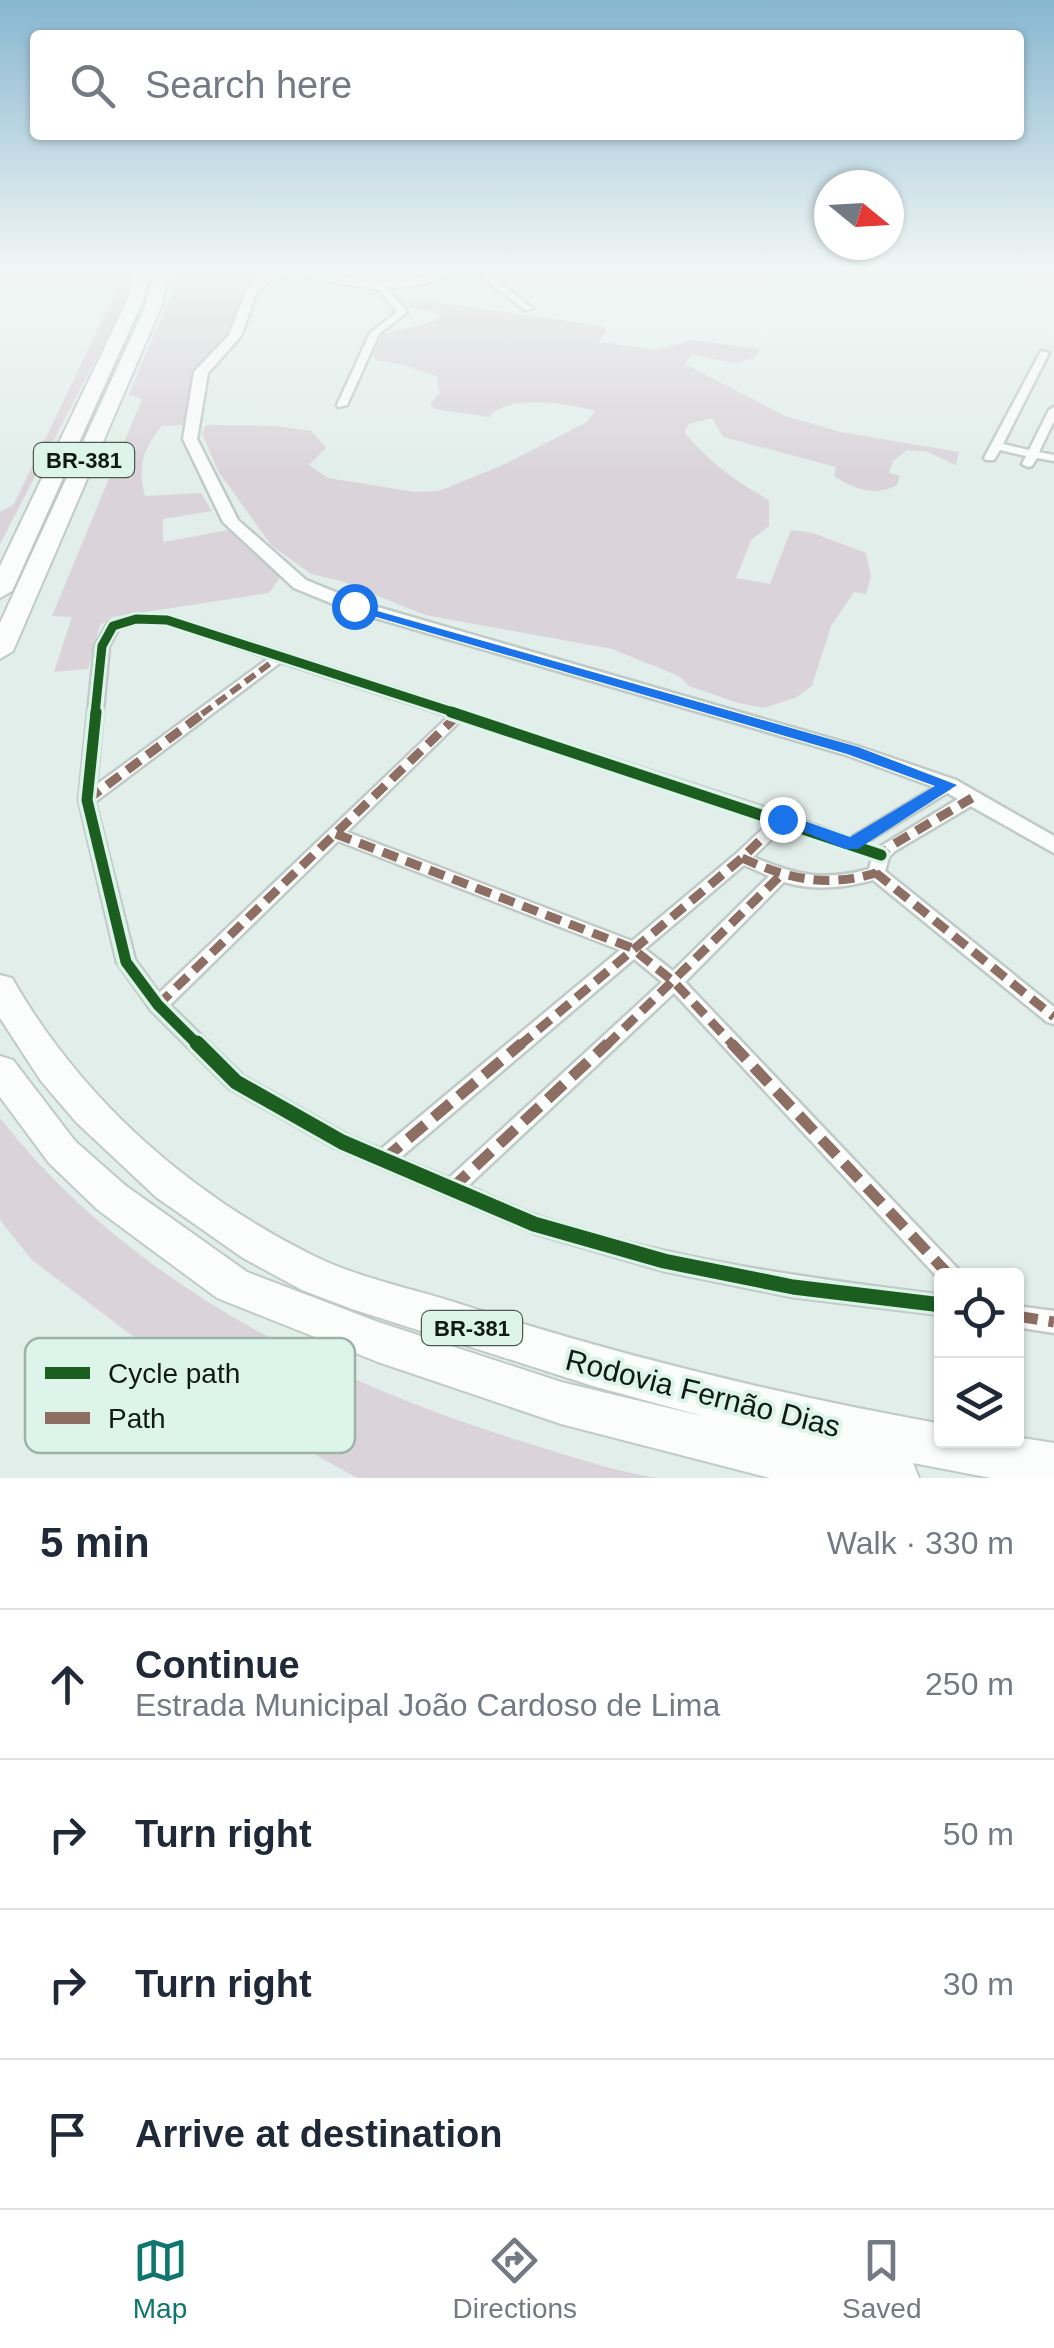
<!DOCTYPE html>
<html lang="en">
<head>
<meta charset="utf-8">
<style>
	body { margin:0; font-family:Arial,sans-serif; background:#f2f2f3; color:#1f2937 }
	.controls { position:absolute; right:30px; bottom:30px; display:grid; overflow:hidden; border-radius:10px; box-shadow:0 2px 8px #0004 }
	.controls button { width:90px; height:90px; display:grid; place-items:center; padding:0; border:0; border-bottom:2px solid #e0e1e3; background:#fff; color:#1f2937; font:50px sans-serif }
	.compass { position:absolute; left:814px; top:170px; width:90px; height:90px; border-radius:50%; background:#fff; box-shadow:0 2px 8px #0004; rotate:108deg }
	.stop { position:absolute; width:30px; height:30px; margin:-22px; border:8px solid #1a73e8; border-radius:50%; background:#fff }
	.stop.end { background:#1a73e8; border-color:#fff; box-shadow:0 2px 10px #0008 }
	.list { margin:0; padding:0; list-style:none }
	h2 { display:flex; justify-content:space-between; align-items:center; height:130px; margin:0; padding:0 40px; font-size:42px }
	h2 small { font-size:32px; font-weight:400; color:#747a83 }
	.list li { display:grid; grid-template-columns:65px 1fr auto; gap:30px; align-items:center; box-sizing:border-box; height:150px; padding:0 40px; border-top:2px solid #e0e1e3 }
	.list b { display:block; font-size:38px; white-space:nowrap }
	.list p { margin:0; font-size:32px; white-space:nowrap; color:#747a83 }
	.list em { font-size:32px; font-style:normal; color:#747a83 }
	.icon { flex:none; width:55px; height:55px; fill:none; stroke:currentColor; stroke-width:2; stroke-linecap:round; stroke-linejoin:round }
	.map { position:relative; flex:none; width:1054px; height:1478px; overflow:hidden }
	.search { position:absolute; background:#fff; box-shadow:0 2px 8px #0004; left:30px; right:30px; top:30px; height:110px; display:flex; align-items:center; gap:25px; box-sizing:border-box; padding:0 35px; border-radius:10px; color:#747a83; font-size:38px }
	.sheet { height:730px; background:#fff }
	nav { display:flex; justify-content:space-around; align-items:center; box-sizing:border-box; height:140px; border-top:2px solid #e0e1e3; background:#fff; font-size:28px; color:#747a83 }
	nav a { display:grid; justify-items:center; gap:5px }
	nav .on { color:#0f766e }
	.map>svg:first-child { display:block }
	.green { fill:#dad4da }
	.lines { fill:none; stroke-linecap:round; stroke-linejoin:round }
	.street-casing { stroke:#c0cac6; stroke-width:5 }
	.secondary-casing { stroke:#c0cac6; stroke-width:5 }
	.highway-casing { stroke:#c0cac6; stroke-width:4 }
	.street { fill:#fbfcfc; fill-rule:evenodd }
	.secondary { fill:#fbfcfc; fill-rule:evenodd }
	.highway { fill:#fbfcfc; fill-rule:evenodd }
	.quiet-far2 { stroke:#8d6e63; stroke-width:6; stroke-dasharray:12 6; stroke-linecap:butt }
	.quiet-far1 { stroke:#8d6e63; stroke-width:9; stroke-dasharray:16 9; stroke-linecap:butt }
	.quiet { stroke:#8d6e63; stroke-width:11; stroke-dasharray:22 11; stroke-linecap:butt }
	.cycleway-far2-casing { stroke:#dcf4ea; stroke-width:14 }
	.cycleway-far1-casing { stroke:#dcf4ea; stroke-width:18 }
	.cycleway-casing { stroke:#dcf4ea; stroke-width:21 }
	.cycleway-far2 { stroke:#1b5e20; stroke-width:9 }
	.cycleway-far1 { stroke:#1b5e20; stroke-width:11 }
	.cycleway { stroke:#1b5e20; stroke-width:15 }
	.route { fill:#1a73e8 }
	.labels { text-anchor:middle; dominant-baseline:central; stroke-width:8; stroke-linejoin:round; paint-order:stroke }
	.shield { fill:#dcf4ea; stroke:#4d5b55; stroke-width:2.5 }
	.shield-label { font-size:22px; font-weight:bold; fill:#101915 }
	.near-street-label { font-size:30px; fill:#101915; stroke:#dcf4ea }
	.key { fill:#dcf4ea; stroke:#9fb2aa; stroke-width:2.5 }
	.key-label { font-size:28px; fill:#101915 }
</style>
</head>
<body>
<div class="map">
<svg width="1054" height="1478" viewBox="0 0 1054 1478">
	<rect width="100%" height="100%" fill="#e2eee9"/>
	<path class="green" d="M122,268H133L132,289L0,544V512L14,504L121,281Z
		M176,268H262L261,278L248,291L230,335L196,373L187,425L162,426C143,448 137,468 145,496L201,493L212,511L163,519V542L228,530L281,576L269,593L113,617L100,625L88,669L54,672L72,617L52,616L142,399L129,394L176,283Z
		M415,299L602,326L607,330L599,342L657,350L691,340L760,349L754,358L733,363L692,354L685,364L785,416L840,432L959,452L956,465L928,452L907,450L893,461L889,473L900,476L897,485C875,497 854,489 834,476L836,467L723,437L712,418L689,424L684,432C708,461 736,482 769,500V526L751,540L736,578L770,584L791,530L813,533L866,553L871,576L866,594L854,592L831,626L812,686L795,698L764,708L738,703L689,686L679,676L612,649L425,615L341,581L311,574L271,545L218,471L202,433L206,425L276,426L311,431L326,448L309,465L328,478L415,492L439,491L503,465L587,422L595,411C569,404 509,393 489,417L435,409L430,404L440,393L436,376L401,364L376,360L373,355L383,334L435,321L441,316L437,312L409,307L405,301Z
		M0,1118C129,1282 321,1378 517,1440C564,1454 609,1470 657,1478H357L219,1401L32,1260L0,1220Z"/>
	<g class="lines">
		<g class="street-casing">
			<path id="street" d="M263,268H271L268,281L261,279Z
				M470,268H479L533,308L525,310Z
				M378,284H384L407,312L379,334L347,405L338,407L337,405L370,333L397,312L378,288Z
				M1041,351L1049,353L1003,444L1029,450L1049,410L1054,407V421L1039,452L1054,455V461L1037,458L1032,466L1028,467L1022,464L1026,456L1000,450L994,460H986L984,458Z
				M136,615L172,617L788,815L850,838L943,782H955L957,785L955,788L865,843L878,848L966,794H978L980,798L978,802L895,851L889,857L885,871L1054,1007V1024L1047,1022L873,880C842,888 815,891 784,882L685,982L958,1269L961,1276H942V1282L674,993L468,1186C491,1196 515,1208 538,1216C669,1260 805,1278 942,1295V1315L793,1297L664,1271L534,1233L335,1148L229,1088L151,1010L117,962L79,800L95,646L108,623ZM137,623L166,624L269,658L96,785L109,646L118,629ZM281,662L449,716L159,993L135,960L95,802ZM461,720L771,821L736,854L632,941L347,832ZM785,826L872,858L869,869C823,882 796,875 753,857ZM338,841L620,950L381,1149L349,1136L243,1076L170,1005ZM744,865L769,876L673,971L645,949ZM634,959L662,982L449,1178L400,1158Z
				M1016,1306L1054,1311V1333L1016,1327Z"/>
		</g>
		<g class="secondary-casing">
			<path id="secondary" d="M446,268H458L450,276L423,284L381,290L294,276L269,282L257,292L241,336L208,373L197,439L238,520L306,580L360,602L860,747L956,780L1054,836V853L942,790L846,755L348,610L294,588L223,522L183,439L194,372L229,335L246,291L261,277L294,270L381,282L418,279Z"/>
		</g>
		<g class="highway-casing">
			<path id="highway" d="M135,268H151L144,298L12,591L0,598V566L128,298Z
				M154,268H170L161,307L13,651L0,659V623L145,307Z
				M0,975L12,978C81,1099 189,1194 314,1256C359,1278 410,1288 457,1303C616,1355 777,1394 942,1424V1440H1016V1437L1054,1443V1478H991L913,1463L919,1478H770L561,1424L378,1362L217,1298L98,1210L49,1163L0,1097V1056L13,1060L75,1141L126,1186L247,1272L378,1322L561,1382L706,1417L593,1386L352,1309L302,1290L243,1258L156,1197L76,1122L41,1081L0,1018Z"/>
		</g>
		<use href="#street" class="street"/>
		<use href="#secondary" class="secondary"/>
		<use href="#highway" class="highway"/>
		<path class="quiet-far2" d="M202,714L280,656"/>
		<path class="quiet-far1" d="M87,800L205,712
			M336,834L632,948L674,982L734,1046
			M852,844L949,785
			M742,858C789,879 825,888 876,873L881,855L889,847L972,798
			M876,873L1054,1017
			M158,1005L457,716
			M519,1046L742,858L782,819
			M606,1046L781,875"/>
		<path class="quiet" d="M731,1043L950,1276
			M383,1160L522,1043
			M451,1189L608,1043
			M1016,1316L1054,1322"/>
		<g class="cycleway-far2-casing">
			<path id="cycleway-far2" d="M95,714L102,646L113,626L136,619L167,620L459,714"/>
		</g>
		<g class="cycleway-far1-casing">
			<path id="cycleway-far1" d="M96,712L87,800L126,962L158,1005L199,1046
				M451,712L881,855"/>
		</g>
		<g class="cycleway-casing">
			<path id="cycleway" d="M197,1043L236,1082L342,1142L534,1224L664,1261L793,1287L942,1305"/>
		</g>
		<use href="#cycleway-far2" class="cycleway-far2"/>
		<use href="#cycleway-far1" class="cycleway-far1"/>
		<use href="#cycleway" class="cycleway"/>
	</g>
	<linearGradient id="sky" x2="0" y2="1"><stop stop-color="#87b6d0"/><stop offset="0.57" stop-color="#f2f7f5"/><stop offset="1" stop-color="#f2f7f5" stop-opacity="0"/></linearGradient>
	<rect width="1054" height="474" fill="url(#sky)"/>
	<path class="route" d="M349,603L858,747L957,785L858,849H845L773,819L782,813L850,837L935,786L847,754L349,609Z"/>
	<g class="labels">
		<g class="shield">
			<rect x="34" y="443" width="100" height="34" rx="8"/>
			<rect x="422" y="1311" width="100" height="34" rx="8"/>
		</g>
		<g class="shield-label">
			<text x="84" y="460">BR-381</text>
			<text x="472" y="1328">BR-381</text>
		</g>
		<g class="near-street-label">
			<text transform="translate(703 1393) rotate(14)">Rodovia Fernão Dias</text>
		</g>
	</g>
	<rect x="25" y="1338" width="330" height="115" rx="15" class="key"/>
	<rect x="45" y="1367" width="45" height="12" fill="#1b5e20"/>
	<rect x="45" y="1412" width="45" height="12" fill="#8d6e63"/>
	<g class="key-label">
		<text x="108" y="1383">Cycle path</text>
		<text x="108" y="1428">Path</text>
	</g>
</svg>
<div class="controls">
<button><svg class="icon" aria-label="locate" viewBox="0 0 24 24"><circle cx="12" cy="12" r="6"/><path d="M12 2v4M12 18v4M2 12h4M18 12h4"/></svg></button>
<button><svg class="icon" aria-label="layers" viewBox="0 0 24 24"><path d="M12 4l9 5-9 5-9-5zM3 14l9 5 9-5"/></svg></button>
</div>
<svg class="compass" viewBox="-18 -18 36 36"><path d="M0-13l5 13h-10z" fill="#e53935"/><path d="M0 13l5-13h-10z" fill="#747a83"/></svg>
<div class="stop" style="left:354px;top:606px"></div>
<div class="stop end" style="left:782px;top:819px"></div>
<div class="search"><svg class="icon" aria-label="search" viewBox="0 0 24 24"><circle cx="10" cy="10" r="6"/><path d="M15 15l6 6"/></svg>Search here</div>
</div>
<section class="sheet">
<h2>5 min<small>Walk · 330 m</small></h2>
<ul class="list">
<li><svg class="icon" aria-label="ahead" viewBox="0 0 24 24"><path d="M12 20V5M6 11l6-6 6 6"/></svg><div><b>Continue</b><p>Estrada Municipal João Cardoso de Lima</p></div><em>250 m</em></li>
<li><svg class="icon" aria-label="right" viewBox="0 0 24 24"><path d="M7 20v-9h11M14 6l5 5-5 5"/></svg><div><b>Turn right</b></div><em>50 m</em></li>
<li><svg class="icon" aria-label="right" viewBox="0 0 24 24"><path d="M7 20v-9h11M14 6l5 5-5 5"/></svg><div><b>Turn right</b></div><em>30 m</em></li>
<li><svg class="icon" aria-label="arrive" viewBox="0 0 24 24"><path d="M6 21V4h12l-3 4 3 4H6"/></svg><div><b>Arrive at destination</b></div></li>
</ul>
</section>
<nav>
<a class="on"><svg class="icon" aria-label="map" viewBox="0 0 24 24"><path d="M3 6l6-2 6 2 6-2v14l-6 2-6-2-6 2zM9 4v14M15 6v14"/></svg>Map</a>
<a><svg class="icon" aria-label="directions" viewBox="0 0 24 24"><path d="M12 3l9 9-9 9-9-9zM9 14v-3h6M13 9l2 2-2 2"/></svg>Directions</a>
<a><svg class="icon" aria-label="saved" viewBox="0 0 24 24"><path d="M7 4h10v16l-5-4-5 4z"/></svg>Saved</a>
</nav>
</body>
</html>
